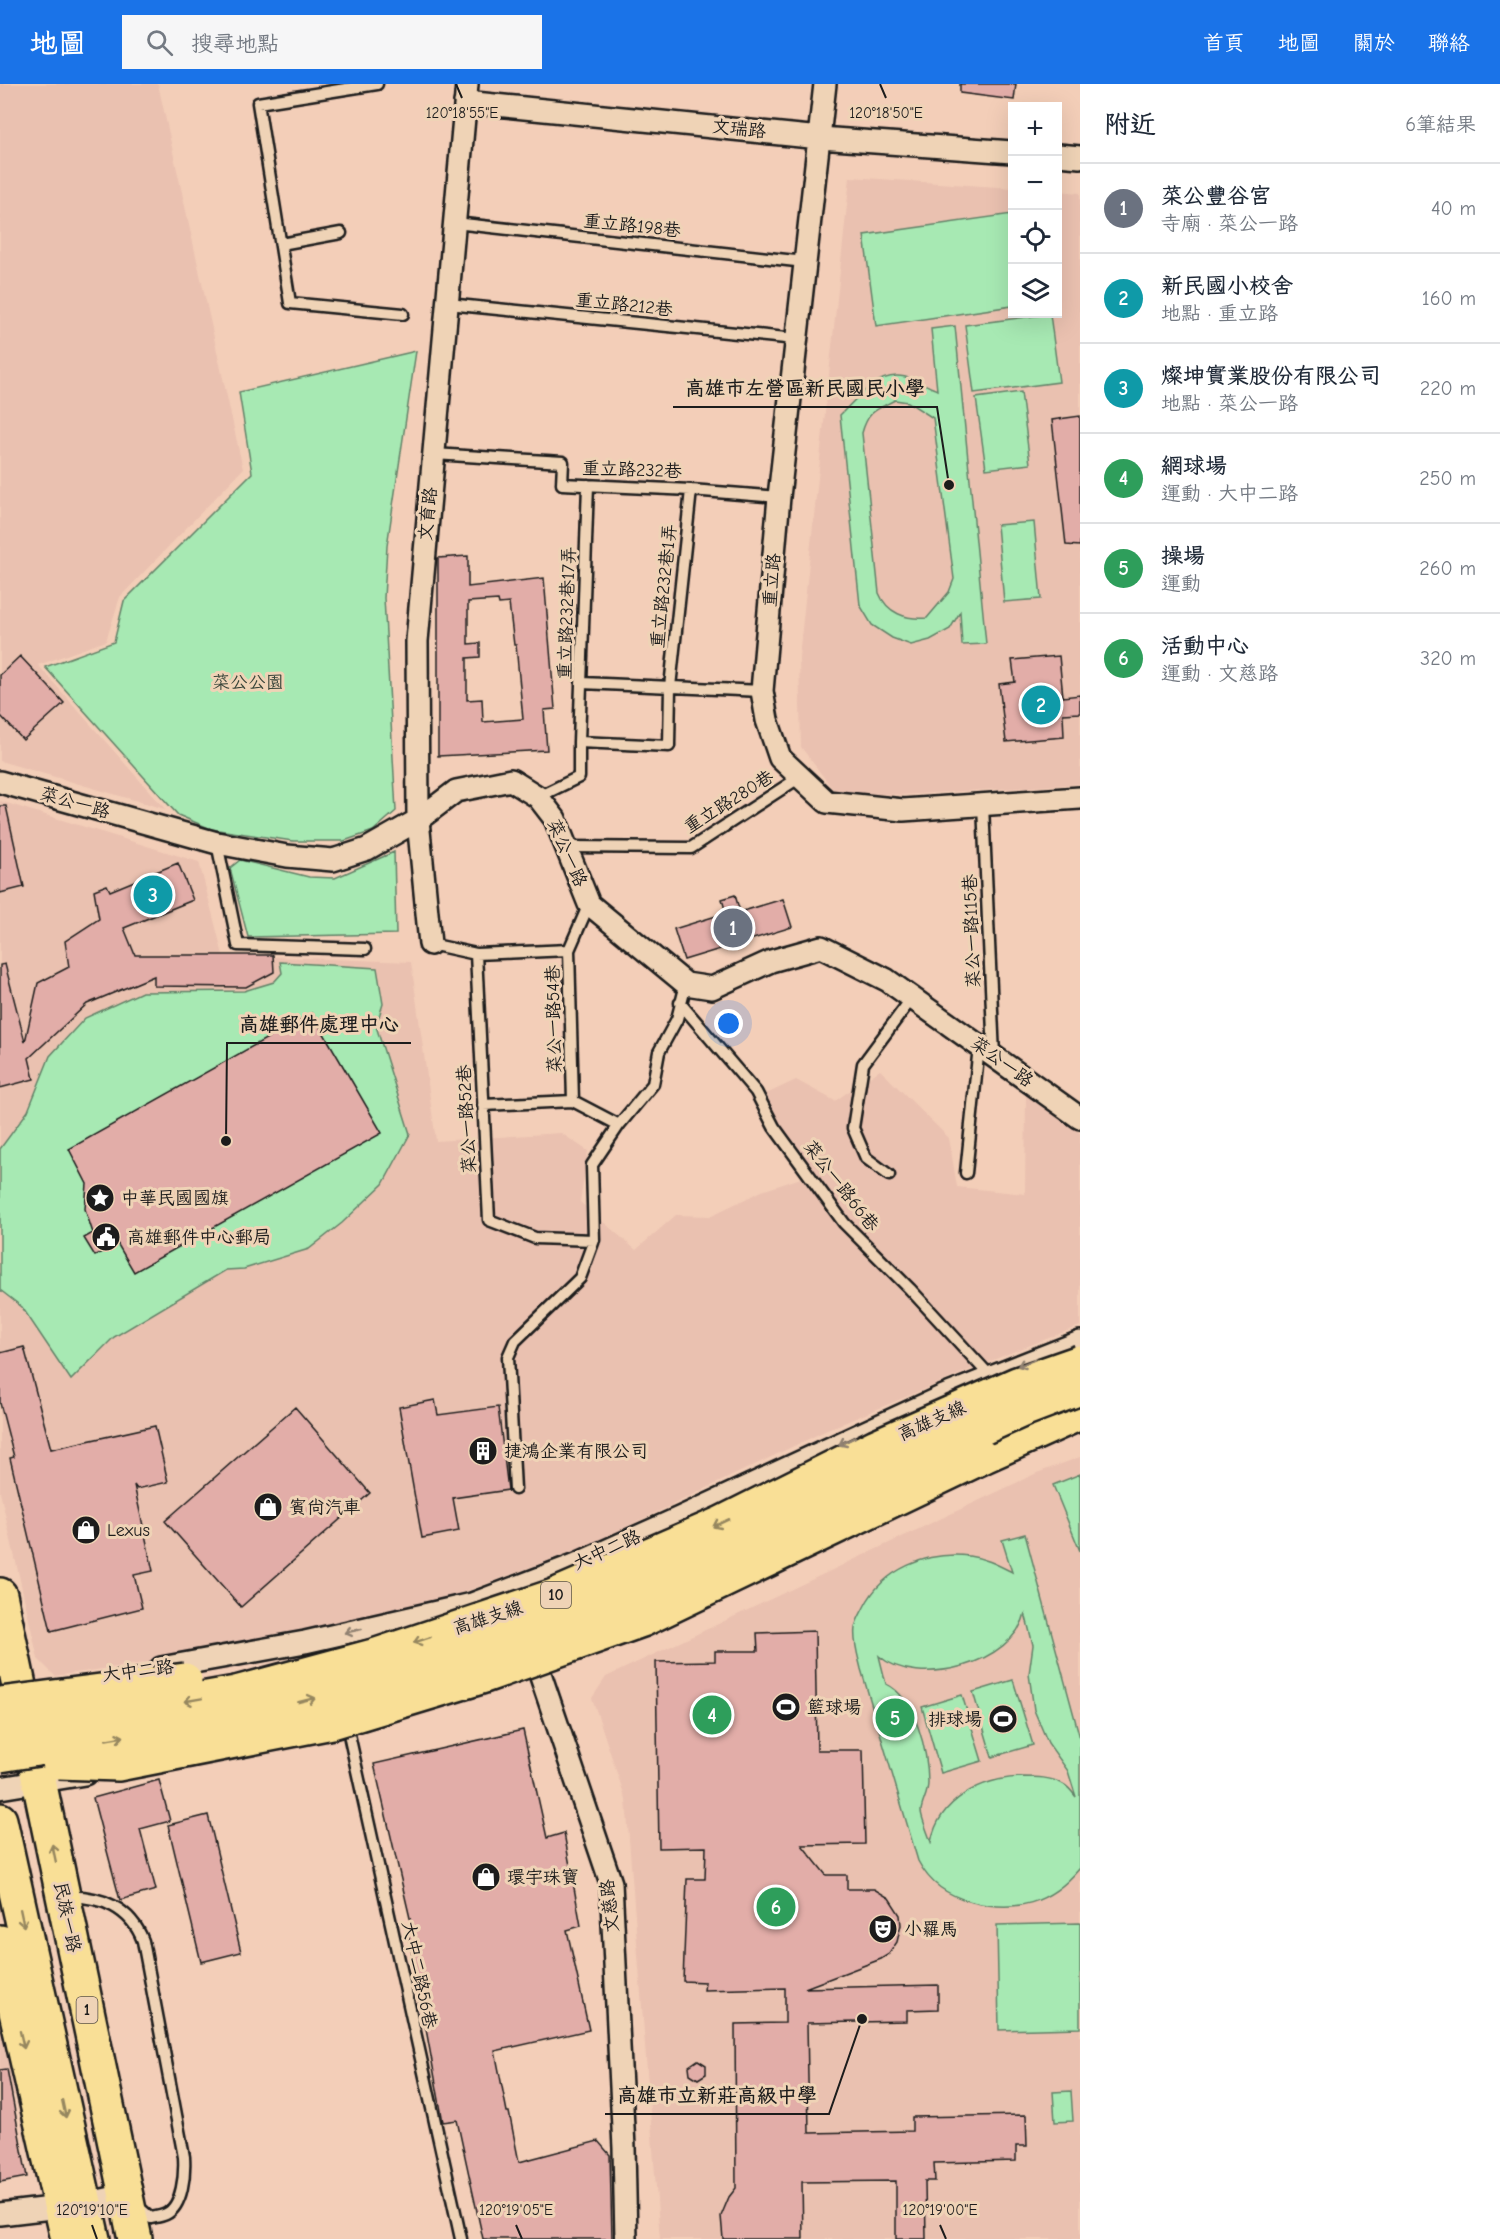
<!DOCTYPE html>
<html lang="zh-TW">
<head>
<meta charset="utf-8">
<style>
	body { margin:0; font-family:"Comic Neue","LXGW WenKai TC",sans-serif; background:#f6f6f7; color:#1f2937 }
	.controls { position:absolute; right:18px; top:18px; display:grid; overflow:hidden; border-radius:0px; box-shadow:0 6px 24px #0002 }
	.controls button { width:54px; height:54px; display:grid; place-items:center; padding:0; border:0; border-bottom:2px solid #e0e1e3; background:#fff; color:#1f2937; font:30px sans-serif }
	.you { position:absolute; left:729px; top:940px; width:21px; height:21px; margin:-15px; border:4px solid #fff; border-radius:50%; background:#1a73e8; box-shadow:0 0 0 9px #1a73e833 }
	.badge { display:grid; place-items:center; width:39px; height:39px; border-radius:50%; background:#1a73e8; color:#fff; font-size:20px; font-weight:700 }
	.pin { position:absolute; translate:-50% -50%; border:3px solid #fff; box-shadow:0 2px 6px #0006 }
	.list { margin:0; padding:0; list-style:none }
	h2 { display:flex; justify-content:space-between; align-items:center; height:78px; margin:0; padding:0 24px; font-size:26px }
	h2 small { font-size:20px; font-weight:400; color:#747a83 }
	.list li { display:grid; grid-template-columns:39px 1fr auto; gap:18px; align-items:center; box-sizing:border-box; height:90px; padding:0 24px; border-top:2px solid #e0e1e3 }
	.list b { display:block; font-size:22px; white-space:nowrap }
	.list p { margin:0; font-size:20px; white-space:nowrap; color:#747a83 }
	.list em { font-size:20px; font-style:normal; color:#747a83 }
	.icon { flex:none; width:33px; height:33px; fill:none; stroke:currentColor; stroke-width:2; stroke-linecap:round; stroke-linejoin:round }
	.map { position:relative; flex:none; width:1080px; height:2155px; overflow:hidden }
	header { display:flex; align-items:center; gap:36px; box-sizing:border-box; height:84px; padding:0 30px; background:#1a73e8; color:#fff }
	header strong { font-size:28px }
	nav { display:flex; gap:33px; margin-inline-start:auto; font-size:21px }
	.search { width:420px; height:54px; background:#f6f6f7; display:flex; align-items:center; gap:15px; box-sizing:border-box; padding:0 21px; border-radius:0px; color:#747a83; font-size:22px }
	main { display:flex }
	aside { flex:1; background:#fff }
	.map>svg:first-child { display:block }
	.built { fill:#eac1b0 }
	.green { fill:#a7e9b3; stroke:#628268; stroke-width:1.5; fill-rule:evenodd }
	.building { fill:#e2ada8; stroke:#1c1c1c; stroke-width:1.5; fill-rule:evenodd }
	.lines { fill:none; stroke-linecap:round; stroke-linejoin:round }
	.lane-casing { stroke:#1c1c1c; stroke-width:15 }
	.street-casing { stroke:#1c1c1c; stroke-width:26 }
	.primary-casing { stroke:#1c1c1c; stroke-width:38 }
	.highway-casing { stroke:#1c1c1c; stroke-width:38 }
	.lane { stroke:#efd3b6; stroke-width:10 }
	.street { stroke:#efd3b6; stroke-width:21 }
	.primary { stroke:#f9df96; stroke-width:33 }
	.highway { stroke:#f9df96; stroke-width:33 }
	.highway-bridge-casing { stroke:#1c1c1c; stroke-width:38; stroke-linecap:butt }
	.highway-bridge { stroke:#f9df96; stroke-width:33 }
	.oneway { stroke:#908171 }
	.oneway2 { stroke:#96875f }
	.ticks { fill:none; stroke:#1c1c1c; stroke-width:2 }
	.labels { text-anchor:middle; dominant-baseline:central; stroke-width:6; stroke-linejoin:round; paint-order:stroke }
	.shield { fill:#efd3b6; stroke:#5b534a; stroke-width:1.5 }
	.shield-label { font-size:16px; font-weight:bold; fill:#1c1c1c }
	.street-label { font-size:18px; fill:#1c1c1c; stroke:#efd3b6 }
	.park-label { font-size:18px; fill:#38453a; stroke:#efd3b6 }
	.poi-label { font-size:18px; fill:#1c1c1c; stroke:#efd3b6; text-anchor:start }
	.ticks-label { font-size:15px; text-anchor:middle; fill:#1c1c1c; stroke:#efd3b6; stroke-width:6; stroke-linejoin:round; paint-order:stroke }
	.leader { fill:none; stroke:#1c1c1c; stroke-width:2 }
	.callout-dot { fill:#1c1c1c; stroke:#efd3b6; stroke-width:2 }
	.callout-label { font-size:20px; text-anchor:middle; font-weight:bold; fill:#1c1c1c; stroke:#efd3b6; stroke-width:6; stroke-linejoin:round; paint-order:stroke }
</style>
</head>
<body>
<header>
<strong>地圖</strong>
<div class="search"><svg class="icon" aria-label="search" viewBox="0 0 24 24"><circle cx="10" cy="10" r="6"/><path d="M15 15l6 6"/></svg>搜尋地點</div>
<nav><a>首頁</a><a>地圖</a><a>關於</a><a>聯絡</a></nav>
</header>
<main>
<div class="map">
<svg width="1080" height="2155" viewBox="0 0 1080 2155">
	<rect width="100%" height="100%" fill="#f3ceb8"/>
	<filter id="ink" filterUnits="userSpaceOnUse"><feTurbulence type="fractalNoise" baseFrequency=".0167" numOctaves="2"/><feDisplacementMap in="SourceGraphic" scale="12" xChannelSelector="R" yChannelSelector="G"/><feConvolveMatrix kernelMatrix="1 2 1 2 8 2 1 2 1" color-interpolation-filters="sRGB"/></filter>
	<g filter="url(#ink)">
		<path class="built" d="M0,0H158L243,385L120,513L106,557L38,581L165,725L0,677Z
			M850,93L1012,104V230H1058V107L1080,109V700L903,711L835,708L801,663L799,573Z
			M0,717L199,778L223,871L411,878L436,1057L561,1049L588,1067L580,1118L636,1166L676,1131L710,1132L762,1107L813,1090L773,1036L764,1011L796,996L835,1017L880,986L949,1054L957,1103L1025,1110L1026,1008L1080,1049V1242L1010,1269L825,1347L587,1462L432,1520L285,1558L55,1592L38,1575L0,1408Z
			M1080,1373V2155H660L626,1716L592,1614L606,1593L1037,1389Z
			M0,1905L23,2009L0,2013Z"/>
		<path class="green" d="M1012,130V222L876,242L864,151Z
			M1050,230L1059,298L974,309L965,241Z
			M955,242L986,560L962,561L960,528L950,545L930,556L911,561L892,554L872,541L860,521L840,331C855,316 874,292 897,292C911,292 925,301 937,306L931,245ZM895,316L908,318L933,334L954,495L949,508L927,534C906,536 887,529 879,509L862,349C868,327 876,326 895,316Z
			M416,267L387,462L384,514L396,727L373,747L344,757H293L211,745L178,731L45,583L114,558L124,517L252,389L239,308Z
			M1021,308L1030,380L986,385L976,314Z
			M1034,438L1041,515L1004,518L997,441Z
			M394,768L396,850L248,853L230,784L240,776L309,793L335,794Z
			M280,878L377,884L383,920L376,942L410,1050L383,1100L342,1139L309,1165L244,1185L226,1186L114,1253L71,1296L22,1223L0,1206V1065L28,1027L50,972L85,934L142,908L244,907L274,898L282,889Z
			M1080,1390V1467L1053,1401Z
			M1025,1450L1080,1654V1784C1050,1820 1016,1829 972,1818C947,1811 930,1800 918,1777L861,1585C858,1572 853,1557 855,1544C856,1537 861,1529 864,1523C883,1485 927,1467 969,1472C985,1474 998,1481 1012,1488L1002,1456ZM1025,1529L1033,1561L1029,1590L1034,1626L1048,1659L1068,1687L1076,1713C1073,1709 1069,1703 1063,1700C1051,1693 1036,1693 1022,1693C981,1694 939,1716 931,1758C929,1752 921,1733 921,1727C922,1718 928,1710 928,1699C928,1669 916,1614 886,1600L879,1572C918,1606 1014,1579 1025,1529Z
			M1013,1596L1033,1661L992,1673L973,1608Z
			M962,1611L982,1677L941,1689L922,1623Z
			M1080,1839V1944L999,1946L997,1841Z
			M1071,2007L1073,2037L1055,2038L1053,2008Z"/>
		<path class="building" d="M960,0H1016L1014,16L960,9Z
			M1080,332V462L1066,461L1052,336Z
			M468,472V503L544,494L555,625L544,626L547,666L438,672V474ZM498,516L499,520L509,519L514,561H516L523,635L483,638L482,615L467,616V574L480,573V559L468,560V518Z
			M20,572L64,619L23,656L0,631V591Z
			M1059,572L1063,613L1080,611V629L1063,630L1064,653L1006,658L999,600L1015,598L1012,576Z
			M0,722H6L24,803L0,809Z
			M178,779L193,816L124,844L135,871H273L274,888L246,903L154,902V892L87,920L29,974L34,995L0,1004V881L5,880L25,958L38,899L69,883L65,857L99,835L94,806L107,801L110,807Z
			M735,811L740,828L783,815L792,843L684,876L674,845L726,829L722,815Z
			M312,929L382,1049L134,1188L117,1159L95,1172L84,1154L93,1149L85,1125L87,1100L69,1065Z
			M24,1263L51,1365L155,1342L168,1398L137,1405L134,1401L153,1487L134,1491L142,1524L51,1547L10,1374L14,1373L0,1319V1269Z
			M435,1316L438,1331L498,1323L508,1406L453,1414L459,1447L422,1454L399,1323Z
			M295,1323L370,1409L241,1523L165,1437Z
			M815,1547L817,1666H863L865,1760L802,1761L826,1791H847V1805H874L889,1814L900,1831L901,1841L897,1858L889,1870L881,1875L805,1904L938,1901V1925L907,1926V1937L807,1939L809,2049L912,2047V2033L1026,2031L1027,2062H1016V2077L934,2079L935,2097H925L926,2155H896V2097L802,2098L803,2155H723L721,2132L729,2113L736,2104L735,1940L785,1939V1904L704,1906L705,1898L683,1897L687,1795H705L706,1763L659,1764L656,1578L715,1577V1567H758L757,1549Z
			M523,1646L547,1754L564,1749L581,1842L567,1846L589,1946L495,1967L507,2028H509L519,2078L598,2057L610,2071L612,2155H483L457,2036L443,2038L426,1945L411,1884H415L408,1850L413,1847L374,1680Z
			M159,1696L170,1737L140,1745L156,1806L120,1816L93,1714Z
			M208,1731L241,1868L201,1878L168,1741Z
			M698,1976L706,1981V1990L698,1995L690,1990L689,1982Z
			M7,1985L27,2093L0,2098V1986Z"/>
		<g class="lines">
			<g class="lane-casing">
				<path id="lane" d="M377,0L258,19L290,219L403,230
					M455,139L805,178
					M281,160L341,149
					M448,220L796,255
					M434,370L563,378L562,400L691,406L779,413
					M582,599L762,607
					M579,658L588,401
					M538,713L579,693V658L669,662L670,603L691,406
					M983,721L994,972
					M217,759L238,861L365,865
					M566,763L691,764L800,693
					M430,860L476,870L489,1136L535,1154L594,1156
					M476,870L569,866
					M680,919L756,1008L774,1043L844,1139L910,1205L991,1293
					M573,1017L569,866L589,820
					M483,1021L573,1017L619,1041
					M966,1089L979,962
					M889,1091L866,1074L853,1044L863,980L912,914
					M515,1405L508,1273L515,1257L580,1194L594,1156L592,1081L619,1041L653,1000L659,968L677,935L686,900
					M346,1637L461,2155
					M66,1813C100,1811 131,1824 143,1857L184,2073C185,2089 183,2122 166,2130C162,2132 156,2133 151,2134L136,2121"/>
			</g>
			<g class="street-casing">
				<path id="street" d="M825,0L779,413L762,607L767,636L780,674L827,718L903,726L1080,714
					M465,18L820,54L1012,68
					M1058,71L1080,73
					M0,698L217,759L287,772L333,776L367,765L418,736L456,707L511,696L538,713L555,735L589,820L686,900L712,904L771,877L821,863L887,896L1080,1034
					M430,860L418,736L417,557L467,0
					M531,1563L611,1799L624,2064L626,2155
					M161,1584L305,1558L472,1520L574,1481L679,1434L941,1313L1080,1258
					M0,1704L85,1690
					M0,2130L85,2120L125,2111"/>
			</g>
			<g class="primary-casing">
				<path id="primary" d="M0,1511L135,2155
					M0,1736L93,2155
					M0,1858L68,2155"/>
			</g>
			<g class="highway-casing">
				<path id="highway" d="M982,1373L1080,1329"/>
			</g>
			<use href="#lane" class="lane"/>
			<use href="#street" class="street"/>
			<use href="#primary" class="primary"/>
			<use href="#highway" class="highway"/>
			<g class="highway-bridge-casing">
				<path id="highway-bridge" d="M0,1620L185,1596
					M0,1645L57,1640L236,1609L377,1571L554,1512L720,1440L876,1362L1017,1300L1080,1278
					M0,1671L194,1640L290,1620L392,1594L560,1537L736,1462L894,1384L1025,1325L1080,1304
					M59,1678L118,1680L332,1638L481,1593L642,1536L982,1373"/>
			</g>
			<use href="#highway-bridge" class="highway-bridge"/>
		</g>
		<defs><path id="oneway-shaft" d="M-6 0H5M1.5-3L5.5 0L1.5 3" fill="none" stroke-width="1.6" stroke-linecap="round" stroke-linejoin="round" transform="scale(1.5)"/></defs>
		<g class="oneway">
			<use href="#oneway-shaft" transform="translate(1026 1279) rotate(158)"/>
			<use href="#oneway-shaft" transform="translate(847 1357) rotate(155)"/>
			<use href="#oneway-shaft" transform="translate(353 1547) rotate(167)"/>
		</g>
		<g class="oneway2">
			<use href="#oneway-shaft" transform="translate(721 1439) rotate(155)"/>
			<use href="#oneway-shaft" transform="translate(422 1556) rotate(162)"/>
			<use href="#oneway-shaft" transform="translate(193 1616) rotate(170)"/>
			<use href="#oneway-shaft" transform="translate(307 1616) rotate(-14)"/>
			<use href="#oneway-shaft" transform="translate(115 1654) rotate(-10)"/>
			<use href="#oneway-shaft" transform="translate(54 1769) rotate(-102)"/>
			<use href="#oneway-shaft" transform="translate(22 1834) rotate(78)"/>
			<use href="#oneway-shaft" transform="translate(22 1956) rotate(77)"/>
			<use href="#oneway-shaft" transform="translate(64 2025) rotate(78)"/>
		</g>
	</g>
	<path class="ticks" d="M456,0L462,14M880,0L886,14M92,2141L97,2155M516,2141L522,2155M940,2141L946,2155"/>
	<defs>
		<g id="sight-disc" transform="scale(1.5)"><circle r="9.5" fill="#1c1c1c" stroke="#efd3b6"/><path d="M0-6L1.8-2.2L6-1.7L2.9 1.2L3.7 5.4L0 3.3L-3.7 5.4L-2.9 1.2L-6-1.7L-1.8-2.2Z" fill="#fff"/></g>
		<g id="civic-disc" transform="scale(1.5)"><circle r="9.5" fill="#1c1c1c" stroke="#efd3b6"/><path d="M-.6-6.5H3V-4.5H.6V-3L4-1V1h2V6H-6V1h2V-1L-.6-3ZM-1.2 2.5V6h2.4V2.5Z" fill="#fff"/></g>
		<g id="building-disc" transform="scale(1.5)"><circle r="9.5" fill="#1c1c1c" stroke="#efd3b6"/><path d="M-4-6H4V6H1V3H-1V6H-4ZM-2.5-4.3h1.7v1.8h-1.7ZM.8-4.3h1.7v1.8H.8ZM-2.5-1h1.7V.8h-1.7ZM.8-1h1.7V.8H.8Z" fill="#fff"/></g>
		<g id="shop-disc" transform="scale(1.5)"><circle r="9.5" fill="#1c1c1c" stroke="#efd3b6"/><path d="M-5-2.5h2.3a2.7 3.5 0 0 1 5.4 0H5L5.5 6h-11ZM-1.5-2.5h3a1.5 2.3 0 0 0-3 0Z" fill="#fff"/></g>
		<g id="stadium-disc" transform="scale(1.5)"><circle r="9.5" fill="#1c1c1c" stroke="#efd3b6"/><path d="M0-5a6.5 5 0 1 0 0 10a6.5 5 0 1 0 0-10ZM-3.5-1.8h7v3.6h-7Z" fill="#fff"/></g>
		<g id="theatre-disc" transform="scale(1.5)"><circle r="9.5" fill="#1c1c1c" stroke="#efd3b6"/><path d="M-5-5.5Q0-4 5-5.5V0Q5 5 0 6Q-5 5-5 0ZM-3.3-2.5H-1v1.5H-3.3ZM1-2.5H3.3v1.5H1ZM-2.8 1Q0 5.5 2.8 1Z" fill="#fff"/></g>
	</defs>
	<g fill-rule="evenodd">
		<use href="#sight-disc" x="100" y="1114"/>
		<use href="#civic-disc" x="106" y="1153"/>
		<use href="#building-disc" x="483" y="1367"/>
		<use href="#shop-disc" x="268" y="1423"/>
		<use href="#shop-disc" x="86" y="1446"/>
		<use href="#stadium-disc" x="786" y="1623"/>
		<use href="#stadium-disc" x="1003" y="1635"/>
		<use href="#shop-disc" x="486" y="1793"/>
		<use href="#theatre-disc" x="883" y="1845"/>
	</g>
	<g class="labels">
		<g class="shield">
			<rect x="541" y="1498" width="30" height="26" rx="4.5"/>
			<rect x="76.5" y="1913" width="21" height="26" rx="4.5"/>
		</g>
		<g class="shield-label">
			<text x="556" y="1511">10</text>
			<text x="87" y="1926">1</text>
		</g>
		<g class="street-label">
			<text transform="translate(739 45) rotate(6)">文瑞路</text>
			<text transform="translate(632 142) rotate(6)">重立路198巷</text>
			<text transform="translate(624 221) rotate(6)">重立路212巷</text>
			<text transform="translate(632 386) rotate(2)">重立路232巷</text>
			<text transform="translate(428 430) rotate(-84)">文育路</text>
			<text transform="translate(772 496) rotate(-85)">重立路</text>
			<text transform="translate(664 502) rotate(-84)">重立路232巷1弄</text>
			<text transform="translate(567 529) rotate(-88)">重立路232巷17弄</text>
			<text transform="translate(729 718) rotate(-32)">重立路280巷</text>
			<text transform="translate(75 719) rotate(16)">菜公一路</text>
			<text transform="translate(567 769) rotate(66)">菜公一路</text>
			<text transform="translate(972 847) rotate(-92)">菜公一路115巷</text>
			<text transform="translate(554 935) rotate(-91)">菜公一路54巷</text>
			<text transform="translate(1002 978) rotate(36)">菜公一路</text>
			<text transform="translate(467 1035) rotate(-93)">菜公一路52巷</text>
			<text transform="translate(841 1102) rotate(52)">菜公一路66巷</text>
			<text transform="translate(932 1337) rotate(-24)">高雄支線</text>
			<text transform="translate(607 1466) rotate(-24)">大中二路</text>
			<text transform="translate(488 1534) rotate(-18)">高雄支線</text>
			<text transform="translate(138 1587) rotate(-7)">大中二路</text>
			<text transform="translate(610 1822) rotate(-96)">文慈路</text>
			<text transform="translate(67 1833) rotate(78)">民族一路</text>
			<text transform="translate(419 1891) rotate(78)">大中二路56巷</text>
		</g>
		<g class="park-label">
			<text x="248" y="598">菜公公園</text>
		</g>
		<g class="poi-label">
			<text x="121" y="1114">中華民國國旗</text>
			<text x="127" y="1153">高雄郵件中心郵局</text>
			<text x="504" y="1367">捷鴻企業有限公司</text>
			<text x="289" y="1423">賓尚汽車</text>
			<text x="107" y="1446">Lexus</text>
			<text x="807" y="1623">籃球場</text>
			<text x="982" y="1635" text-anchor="end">排球場</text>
			<text x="507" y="1793">環宇珠寶</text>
			<text x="904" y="1845">小羅馬</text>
		</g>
	</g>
	<g class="ticks-label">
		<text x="462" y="34">120°18'55"E</text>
		<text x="886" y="34">120°18'50"E</text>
		<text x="92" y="2131">120°19'10"E</text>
		<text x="516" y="2131">120°19'05"E</text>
		<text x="940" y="2131">120°19'00"E</text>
	</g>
	<path class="leader" d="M949 401L937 323H673M226 1057L227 959H411M862 1935L829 2030H605"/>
	<g class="callout-dot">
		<circle cx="949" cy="401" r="6"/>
		<circle cx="226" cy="1057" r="6"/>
		<circle cx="862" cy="1935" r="6"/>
	</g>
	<g class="callout-label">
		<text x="805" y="311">高雄市左營區新民國民小學</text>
		<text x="319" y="947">高雄郵件處理中心</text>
		<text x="717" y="2018">高雄市立新莊高級中學</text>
	</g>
</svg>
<div class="controls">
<button>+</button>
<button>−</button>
<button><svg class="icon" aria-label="locate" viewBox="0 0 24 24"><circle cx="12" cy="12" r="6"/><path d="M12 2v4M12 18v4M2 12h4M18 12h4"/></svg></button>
<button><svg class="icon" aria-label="layers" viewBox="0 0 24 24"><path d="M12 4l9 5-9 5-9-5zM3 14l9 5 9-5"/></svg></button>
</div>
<div class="you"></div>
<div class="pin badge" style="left:733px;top:844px;background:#6b7280">1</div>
<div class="pin badge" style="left:1041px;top:621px;background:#0f9aa8">2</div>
<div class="pin badge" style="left:153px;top:811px;background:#0f9aa8">3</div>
<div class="pin badge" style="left:712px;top:1631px;background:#2e9e5b">4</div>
<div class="pin badge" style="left:895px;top:1634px;background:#2e9e5b">5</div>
<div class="pin badge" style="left:776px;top:1823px;background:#2e9e5b">6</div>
</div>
<aside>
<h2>附近<small>6筆結果</small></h2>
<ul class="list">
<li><span class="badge" style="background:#6b7280">1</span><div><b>菜公豐谷宮</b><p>寺廟 · 菜公一路</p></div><em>40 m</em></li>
<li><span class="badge" style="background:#0f9aa8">2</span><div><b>新民國小校舍</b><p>地點 · 重立路</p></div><em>160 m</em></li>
<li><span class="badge" style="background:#0f9aa8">3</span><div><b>燦坤實業股份有限公司</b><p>地點 · 菜公一路</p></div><em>220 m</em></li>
<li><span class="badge" style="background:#2e9e5b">4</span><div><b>網球場</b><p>運動 · 大中二路</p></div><em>250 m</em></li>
<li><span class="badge" style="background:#2e9e5b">5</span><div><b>操場</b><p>運動</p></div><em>260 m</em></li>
<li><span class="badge" style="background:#2e9e5b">6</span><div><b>活動中心</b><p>運動 · 文慈路</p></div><em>320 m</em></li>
</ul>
</aside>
</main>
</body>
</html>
